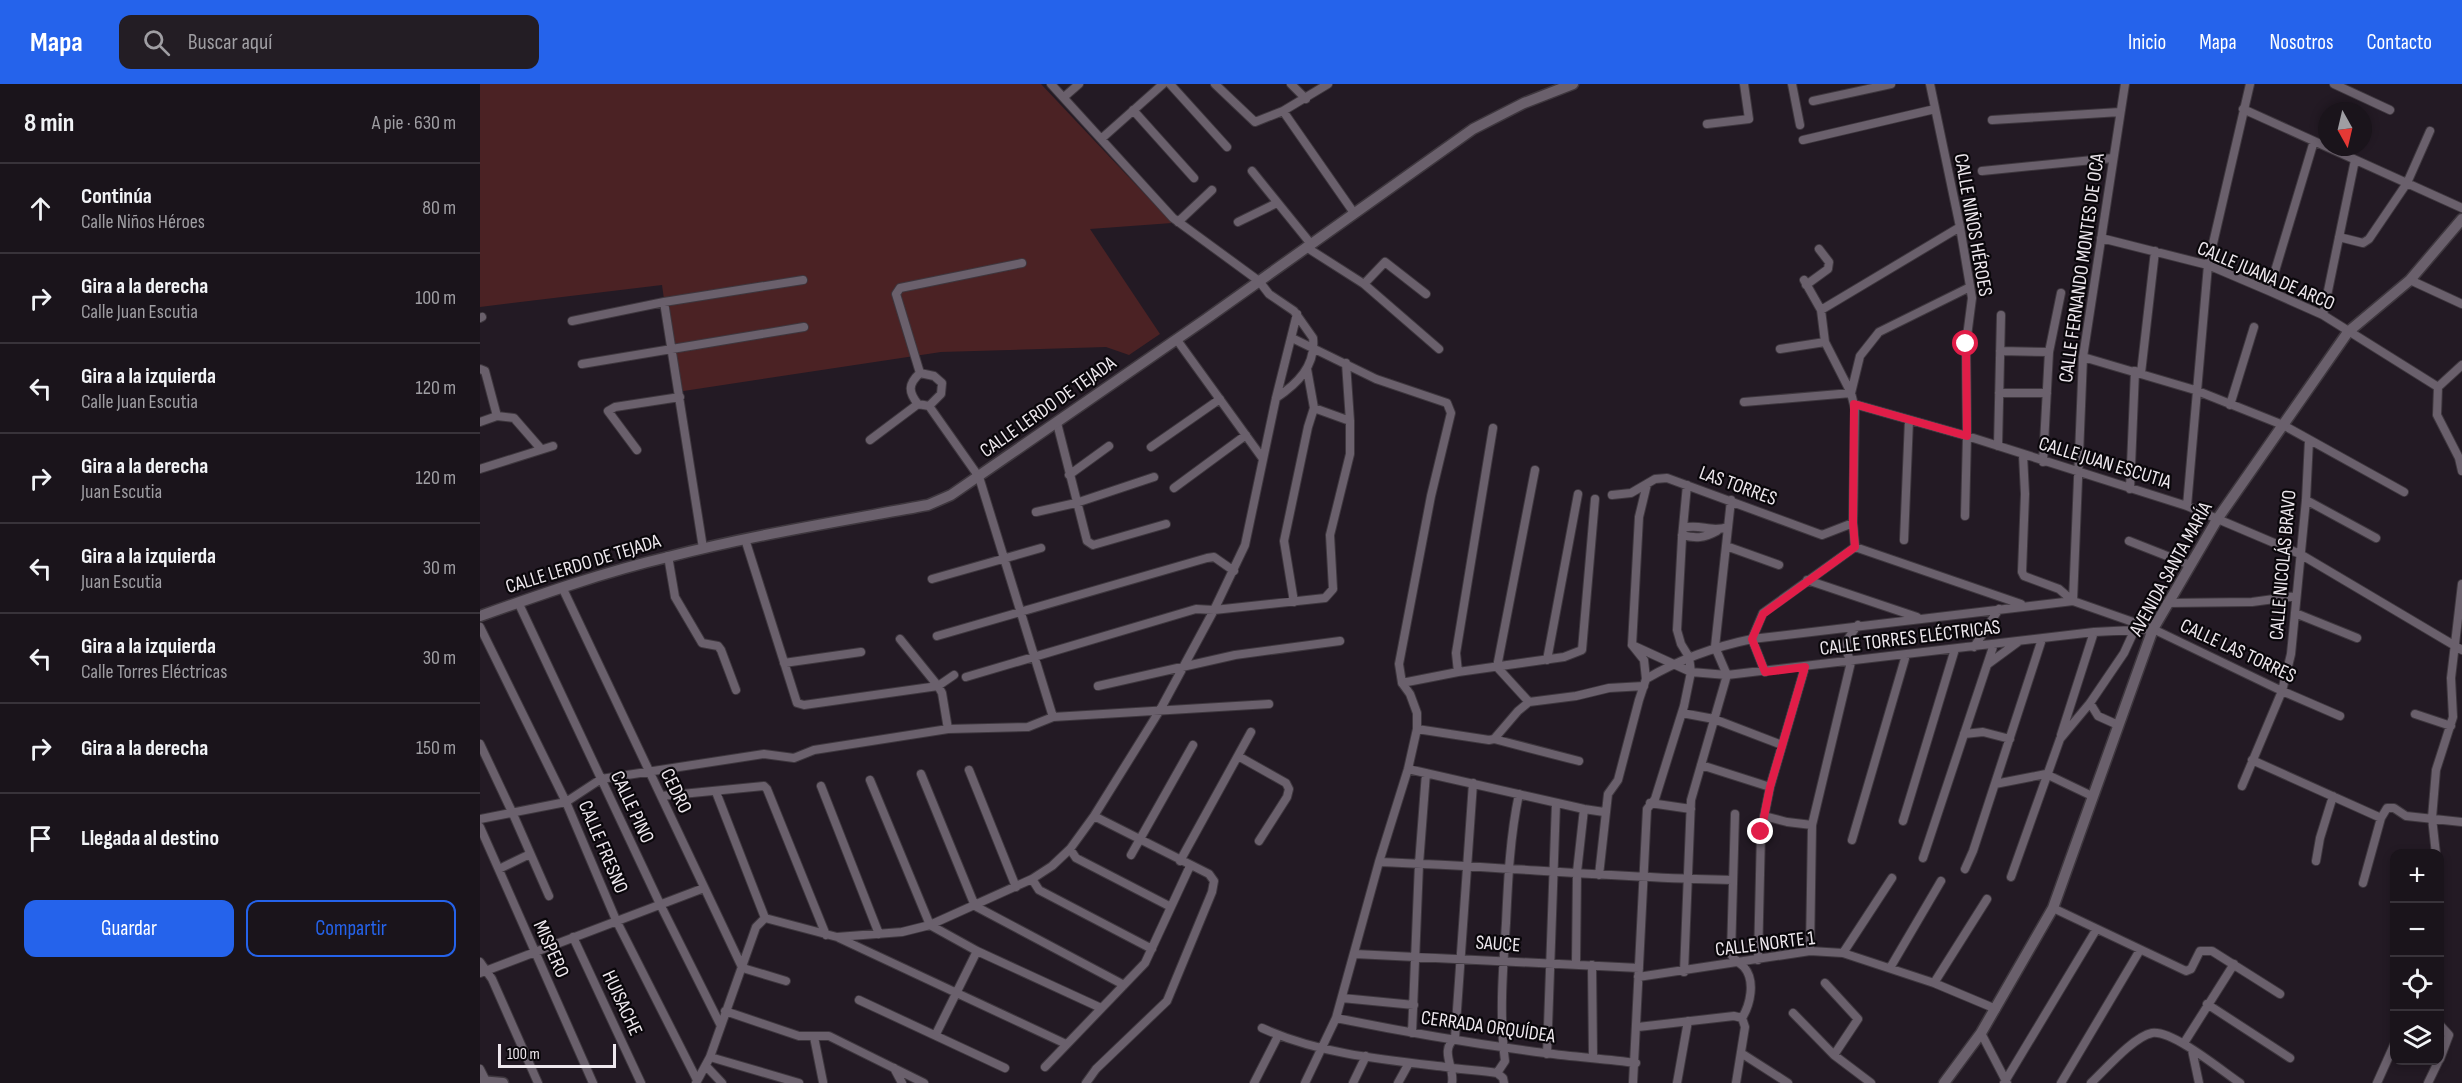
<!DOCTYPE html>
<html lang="es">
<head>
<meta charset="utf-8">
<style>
	body { margin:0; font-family:"Sofia Sans Condensed",sans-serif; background:#231d24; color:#f1f3f6 }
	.controls { position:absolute; right:18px; bottom:18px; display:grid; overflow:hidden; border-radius:12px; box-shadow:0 3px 9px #0003 }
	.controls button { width:54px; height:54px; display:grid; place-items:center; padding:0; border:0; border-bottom:2px solid #38333a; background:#1a141b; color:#f1f3f6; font:30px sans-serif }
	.compass { position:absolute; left:1838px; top:18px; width:54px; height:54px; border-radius:50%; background:#1a141b; box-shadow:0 3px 9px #0003; rotate:172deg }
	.scale { position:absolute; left:18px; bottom:15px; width:118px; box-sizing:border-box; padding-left:6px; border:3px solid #eee8ee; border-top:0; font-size:16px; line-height:21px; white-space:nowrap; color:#eee8ee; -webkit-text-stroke:4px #0a070b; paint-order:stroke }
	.stop { position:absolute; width:18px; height:18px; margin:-14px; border:4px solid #e11d48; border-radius:50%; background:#fff }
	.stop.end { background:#e11d48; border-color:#fff; box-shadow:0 2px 6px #0008 }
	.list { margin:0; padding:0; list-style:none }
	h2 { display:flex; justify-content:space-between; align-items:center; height:78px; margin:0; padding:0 24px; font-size:26px }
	h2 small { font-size:20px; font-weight:400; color:#9f9ea3 }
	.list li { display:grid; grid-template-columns:39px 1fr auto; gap:18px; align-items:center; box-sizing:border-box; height:90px; padding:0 24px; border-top:2px solid #38333a }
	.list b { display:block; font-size:22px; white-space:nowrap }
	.list p { margin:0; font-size:20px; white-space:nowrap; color:#9f9ea3 }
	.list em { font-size:20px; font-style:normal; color:#9f9ea3 }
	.actions { display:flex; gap:12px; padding:18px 24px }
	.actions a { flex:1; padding:14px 0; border:2px solid #2563eb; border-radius:12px; text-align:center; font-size:21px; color:#2563eb }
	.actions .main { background:#2563eb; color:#fff }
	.icon { flex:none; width:33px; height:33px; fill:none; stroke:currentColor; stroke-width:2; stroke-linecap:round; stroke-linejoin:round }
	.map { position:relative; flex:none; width:1982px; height:999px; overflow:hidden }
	header { display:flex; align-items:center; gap:36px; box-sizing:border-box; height:84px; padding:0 30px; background:#2563eb; color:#fff }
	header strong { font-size:28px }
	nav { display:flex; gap:33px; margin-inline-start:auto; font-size:21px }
	.search { width:420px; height:54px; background:#231d24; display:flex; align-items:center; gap:15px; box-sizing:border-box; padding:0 21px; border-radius:12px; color:#9f9ea3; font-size:22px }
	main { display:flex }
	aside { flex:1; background:#1a141b }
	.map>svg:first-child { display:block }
	.green { fill:#4b2224 }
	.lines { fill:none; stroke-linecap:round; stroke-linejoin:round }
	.street-casing { stroke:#3e373e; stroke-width:10 }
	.secondary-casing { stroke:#3e373e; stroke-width:13 }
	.street { stroke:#6a606c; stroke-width:8 }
	.secondary { stroke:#6a606c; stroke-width:10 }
	.route { stroke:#e11d48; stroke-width:8 }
	.labels { text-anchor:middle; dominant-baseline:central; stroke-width:4.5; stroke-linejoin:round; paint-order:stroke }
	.street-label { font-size:20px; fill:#eee8ee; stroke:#0a070b }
</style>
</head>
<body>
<header>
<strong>Mapa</strong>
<div class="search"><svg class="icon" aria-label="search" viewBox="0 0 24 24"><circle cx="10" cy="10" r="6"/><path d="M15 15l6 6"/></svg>Buscar aquí</div>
<nav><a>Inicio</a><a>Mapa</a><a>Nosotros</a><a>Contacto</a></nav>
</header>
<main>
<aside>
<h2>8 min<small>A pie · 630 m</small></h2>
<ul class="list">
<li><svg class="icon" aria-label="ahead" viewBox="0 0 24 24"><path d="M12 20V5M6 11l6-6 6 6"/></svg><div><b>Continúa</b><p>Calle Niños Héroes</p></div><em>80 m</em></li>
<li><svg class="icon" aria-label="right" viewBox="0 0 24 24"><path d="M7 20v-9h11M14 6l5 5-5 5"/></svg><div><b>Gira a la derecha</b><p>Calle Juan Escutia</p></div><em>100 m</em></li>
<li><svg class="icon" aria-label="left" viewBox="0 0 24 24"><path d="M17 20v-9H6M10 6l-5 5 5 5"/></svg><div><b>Gira a la izquierda</b><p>Calle Juan Escutia</p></div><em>120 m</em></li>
<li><svg class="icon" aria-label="right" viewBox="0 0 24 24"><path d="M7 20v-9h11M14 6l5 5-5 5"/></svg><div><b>Gira a la derecha</b><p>Juan Escutia</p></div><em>120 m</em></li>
<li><svg class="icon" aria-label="left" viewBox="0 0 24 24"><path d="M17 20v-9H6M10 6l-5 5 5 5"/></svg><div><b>Gira a la izquierda</b><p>Juan Escutia</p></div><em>30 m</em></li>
<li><svg class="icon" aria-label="left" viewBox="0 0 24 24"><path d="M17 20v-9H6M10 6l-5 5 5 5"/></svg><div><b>Gira a la izquierda</b><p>Calle Torres Eléctricas</p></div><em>30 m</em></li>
<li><svg class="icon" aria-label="right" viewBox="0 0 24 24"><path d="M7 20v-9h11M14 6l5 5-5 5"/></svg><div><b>Gira a la derecha</b></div><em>150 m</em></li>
<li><svg class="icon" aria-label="arrive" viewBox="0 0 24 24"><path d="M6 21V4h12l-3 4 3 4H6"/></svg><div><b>Llegada al destino</b></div></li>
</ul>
<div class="actions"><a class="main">Guardar</a><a>Compartir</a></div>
</aside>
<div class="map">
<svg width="1982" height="999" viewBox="0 0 1982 999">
	<rect width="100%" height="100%" fill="#231a24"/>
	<path class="green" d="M0,0H561L692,139L610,145L680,250L649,271L626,263L461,268L197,308L182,201L0,223Z"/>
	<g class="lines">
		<g class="street-casing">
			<path id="street" d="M571,0L693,134L779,197L789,210L814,227L833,254C836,282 817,300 796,314
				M690,0L747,63
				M735,0L775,38L803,27L848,0
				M811,0L826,15
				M1312,0L1320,41
				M1450,0L1480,143L1492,214L1486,260L1487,352L1485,432
				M1854,0L1910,26
				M584,13L599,0
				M1333,17L1411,0
				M1763,25L1982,124
				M653,26L714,94
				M803,27L874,129
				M1512,36L1640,28
				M1227,40L1269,35L1264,0
				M621,55L683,0
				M1323,56L1455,25
				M772,87L831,160
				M1502,87L1633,74
				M698,138L732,106
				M758,138L797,119
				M1859,153L1883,159L1889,155L1927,99L1950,47
				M1621,154L1728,181L1789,207L1843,231L1958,303
				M826,163L884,200L959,265
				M1930,196L1982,220
				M884,200L905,178L946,210
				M1326,201L1348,185L1349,178L1339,165
				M1789,207L1834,57
				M184,218L223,464
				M1341,226L1480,143
				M1843,231L1875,76
				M0,234L2,233
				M92,237L184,218L323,196
				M812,254L896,295L967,319L971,329L951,412L919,580L922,599L930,610L937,629V645L928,685L899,778L856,934L825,999
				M697,256L783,375
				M1300,265L1345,258
				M1520,267L1569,268
				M1603,273L1715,306L1803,341L1924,408
				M102,280L324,243
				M1982,281L1958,303L1957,331L1979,374L1982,387
				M0,285L5,287L17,332
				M440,289C428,300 428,308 438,320L449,322L461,310L462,299L454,292L440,289L416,210L420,204L542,179
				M1661,289L1675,167
				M1519,309H1567
				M1264,318L1371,309L1380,272L1399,248L1490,203
				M1374,320L1487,352L1707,422L1820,470L1982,566
				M1750,321L1774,243
				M449,322L499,393L573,633
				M834,324L870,337
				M0,338L17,332L34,334L61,365
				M577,339L607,457L613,461L686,440
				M390,356L438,320
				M1518,362L1521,231
				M671,363L740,315
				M157,366L128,327L135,323L200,313
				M1543,371L1545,410L1542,488L1544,492L1579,505L1593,517L1673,545L1802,607L1860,632
				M1563,378L1569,268L1581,209
				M0,385L73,362
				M589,391L629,362
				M694,404L766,351
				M1650,405L1655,287
				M1132,411L1151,409L1175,395L1187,394L1342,451L1373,439
				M1826,416L1896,454
				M1707,422L1728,181L1770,0
				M556,428L596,419L674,393
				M1203,444C1220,439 1230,449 1248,443
				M1202,451C1216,455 1224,454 1237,447
				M265,455L317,619L324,621L458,602L474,591
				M1424,456L1429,336
				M1649,457L1710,481
				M1246,462L1299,481
				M1375,463L1541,520
				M188,472L195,513L222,559L238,562L241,566L256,606
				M452,495L561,464
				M1327,496L1437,533
				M82,503L261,881L266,885L306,897
				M1593,517L1603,273L1645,0
				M38,518L180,820L240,940
				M814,518L804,457L828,343L834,324L827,285
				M1687,519L1772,518L1816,512
				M1815,529L1877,554
				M0,543L86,718L136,836L217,996
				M457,552L727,474L734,473L754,487
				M420,555L458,602L462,609L468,645
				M1152,561L1211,588L1247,591L1614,548L1673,545
				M1494,563L1519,525
				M1067,576L1098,410
				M304,579L381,568
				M1508,580L1538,558
				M978,588L976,569L1013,344
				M1285,588L1272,555L1283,529L1375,463L1373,439L1375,325L1371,309L1345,258L1341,226L1324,196
				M486,593L716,525L734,526L845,514L853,505L850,451L870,370V337L866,279
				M1166,595C1200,575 1233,563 1272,555L1593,517
				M922,599L978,588L1084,573L1102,566L1115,415
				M618,602L755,571L860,557
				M1049,618L1017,583L1055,386
				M1610,619L1618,632L1638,641
				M1202,629L1234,635L1302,661
				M1935,630L1971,642
				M937,645L1009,656L1014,655L1038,627L1049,618L1096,612L1129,604L1164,602
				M1484,650L1503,648L1530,655
				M1581,651L1614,548
				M1014,655L1099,677
				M0,660L33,730L69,812
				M758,672L806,699L809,705L807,713L779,757
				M1772,676L1901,734
				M1221,681L1290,703
				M928,685L1104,725L1124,728
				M489,686L536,803
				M441,690L495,822L644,901
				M390,696L450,841L497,867L621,924
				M1515,700L1566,690L1612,712
				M341,702L399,850
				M1762,702L1802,607L1811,570L1826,416L1829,356
				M236,708L285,834
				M181,712L284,702L287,705L346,851
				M1170,719L1211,725
				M1255,730L1251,870C1254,877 1259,878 1264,883C1276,897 1270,921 1262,934L1265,943L1256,999
				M1284,732L1307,738L1332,741
				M0,735L86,718L121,695L284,670L314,674L334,666L468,645L548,643L573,633L789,620
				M1423,737L1475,565
				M0,743L113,999
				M1372,756L1426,571
				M590,765L596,774L691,823
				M1956,770L1952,734L1956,686L1973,633L1971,594L1982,500
				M651,771L713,661
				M1443,774L1514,560
				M700,777L771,648
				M1836,777L1840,754L1853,712
				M899,778C1017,782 1134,794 1252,796
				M19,785L50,770
				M1485,785L1493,767L1562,555
				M1119,791L1128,710L1138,696L1159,616L1166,595L1164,576L1152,561L1159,433L1167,400
				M1531,793L1580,655L1610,619L1644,569L1655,545
				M552,795L559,806L672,865
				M1883,799L1901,734L1907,724H1914L1926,732L1982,738
				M1573,824L1706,887L1711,885L1720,867H1732L1800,910
				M285,834L357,853L422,848L450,841L552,795L572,782L590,765L614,732L680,626L734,526L765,461L796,314L817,230
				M93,853L161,999
				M359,854L586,960
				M1330,867L1332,741L1371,578C1362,560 1366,556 1378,541
				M1363,869L1412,794
				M875,870L1159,884
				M1278,876L1281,748L1290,703L1325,583
				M0,878L12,895L58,999
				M1096,880L1097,788L1104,725
				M1112,881L1113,973
				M1410,884L1461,797
				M1204,888L1211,716L1247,591L1235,563L1251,416
				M0,889L224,804
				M1158,893L1330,867L1363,869L1454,899L1516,925
				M1345,899L1378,935L1354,971
				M1454,899L1507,815
				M862,914L934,921
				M379,916L525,984
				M1727,920L1810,974
				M245,927L319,952H349L444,999
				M1313,929L1354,971L1391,999
				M856,934C925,948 995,960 1065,969C1095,973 1126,975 1156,979
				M1960,941L1969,951L1960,975
				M1158,943L1254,932L1262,934
				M782,944C839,970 905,976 966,983C983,986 1000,986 1017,989L1023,994L1024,999
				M932,949L939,780L946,689
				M1501,949L1527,999
				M456,950L497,867
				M334,953L343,998
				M1704,959L1754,880
				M1712,966L1719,999
				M1261,969L1308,999
				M1067,970L1076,719
				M230,973L319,999
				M226,982L242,999
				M565,983L665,879L710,782
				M414,984L422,999
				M0,985L6,997
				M1017,989L1025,977C1019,932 1023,884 1026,839C1028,796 1030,752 1039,710
				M216,999L230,973L276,843L285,834
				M606,999L616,985L687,917L732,808L734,797L729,790L614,732
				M774,999L798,952
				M873,999L886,972
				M918,999L929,979
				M972,999C975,983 959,967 975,954L993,699
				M1153,999L1167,725L1175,715L1204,622L1211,588L1209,573L1201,560L1197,546L1202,454L1207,401
				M1197,999L1208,937
				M1524,999L1616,846
				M1581,999L1660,866
				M1611,999C1626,985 1653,953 1672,949C1693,946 1742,987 1760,999
				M1897,999L1914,961
				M1948,999L1959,976"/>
		</g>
		<g class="secondary-casing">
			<path id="secondary" d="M0,532C62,510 124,488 188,473C273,451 361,437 448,421L471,411L726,235L993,45L1044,19L1093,0
				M0,997L23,999
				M1464,999L1501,949L1573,824L1673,545L1738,434L1868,248L1930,196L1982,135"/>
		</g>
		<use href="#street" class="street"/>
		<use href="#secondary" class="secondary"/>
	</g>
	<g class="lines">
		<path class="route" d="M1281,748L1290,703L1325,583L1285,588L1272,555L1283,530L1375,463L1373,439L1374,320L1487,352L1486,260"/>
	</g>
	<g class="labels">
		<g class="street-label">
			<text transform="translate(1493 141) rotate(80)">CALLE NIÑOS HÉROES</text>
			<text transform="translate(1602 184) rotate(-82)">CALLE FERNANDO MONTES DE OCA</text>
			<text transform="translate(1786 192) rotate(23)">CALLE JUANA DE ARCO</text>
			<text transform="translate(568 323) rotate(-35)">CALLE LERDO DE TEJADA</text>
			<text transform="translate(1625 379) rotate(17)">CALLE JUAN ESCUTIA</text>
			<text transform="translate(1258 402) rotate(20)">LAS TORRES</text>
			<text transform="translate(103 480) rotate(-17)">CALLE LERDO DE TEJADA</text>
			<text transform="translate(1803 481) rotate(-85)">CALLE NICOLÁS BRAVO</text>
			<text transform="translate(1691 485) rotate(-61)">AVENIDA SANTA MARÍA</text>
			<text transform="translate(1430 554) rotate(-7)">CALLE TORRES ELÉCTRICAS</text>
			<text transform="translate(1758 567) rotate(25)">CALLE LAS TORRES</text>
			<text transform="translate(196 707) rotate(64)">CEDRO</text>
			<text transform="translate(152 723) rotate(65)">CALLE PINO</text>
			<text transform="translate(123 763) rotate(67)">CALLE FRESNO</text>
			<text transform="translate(1018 860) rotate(4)">SAUCE</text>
			<text transform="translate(1285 860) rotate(-7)">CALLE NORTE 1</text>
			<text transform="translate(71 865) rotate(66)">MISPERO</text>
			<text transform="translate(142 919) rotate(65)">HUISACHE</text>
			<text transform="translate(1008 943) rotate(8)">CERRADA ORQUÍDEA</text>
		</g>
	</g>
</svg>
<div class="controls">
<button>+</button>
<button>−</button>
<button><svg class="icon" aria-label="locate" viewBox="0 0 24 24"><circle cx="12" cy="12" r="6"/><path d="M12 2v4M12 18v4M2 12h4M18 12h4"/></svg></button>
<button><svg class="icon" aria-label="layers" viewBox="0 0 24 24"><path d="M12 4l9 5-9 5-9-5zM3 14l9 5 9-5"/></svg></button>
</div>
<svg class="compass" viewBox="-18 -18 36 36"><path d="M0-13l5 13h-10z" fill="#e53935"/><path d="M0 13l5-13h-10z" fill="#9f9ea3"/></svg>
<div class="scale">100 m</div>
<div class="stop" style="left:1486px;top:260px"></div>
<div class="stop end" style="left:1281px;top:748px"></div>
</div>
</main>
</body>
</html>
